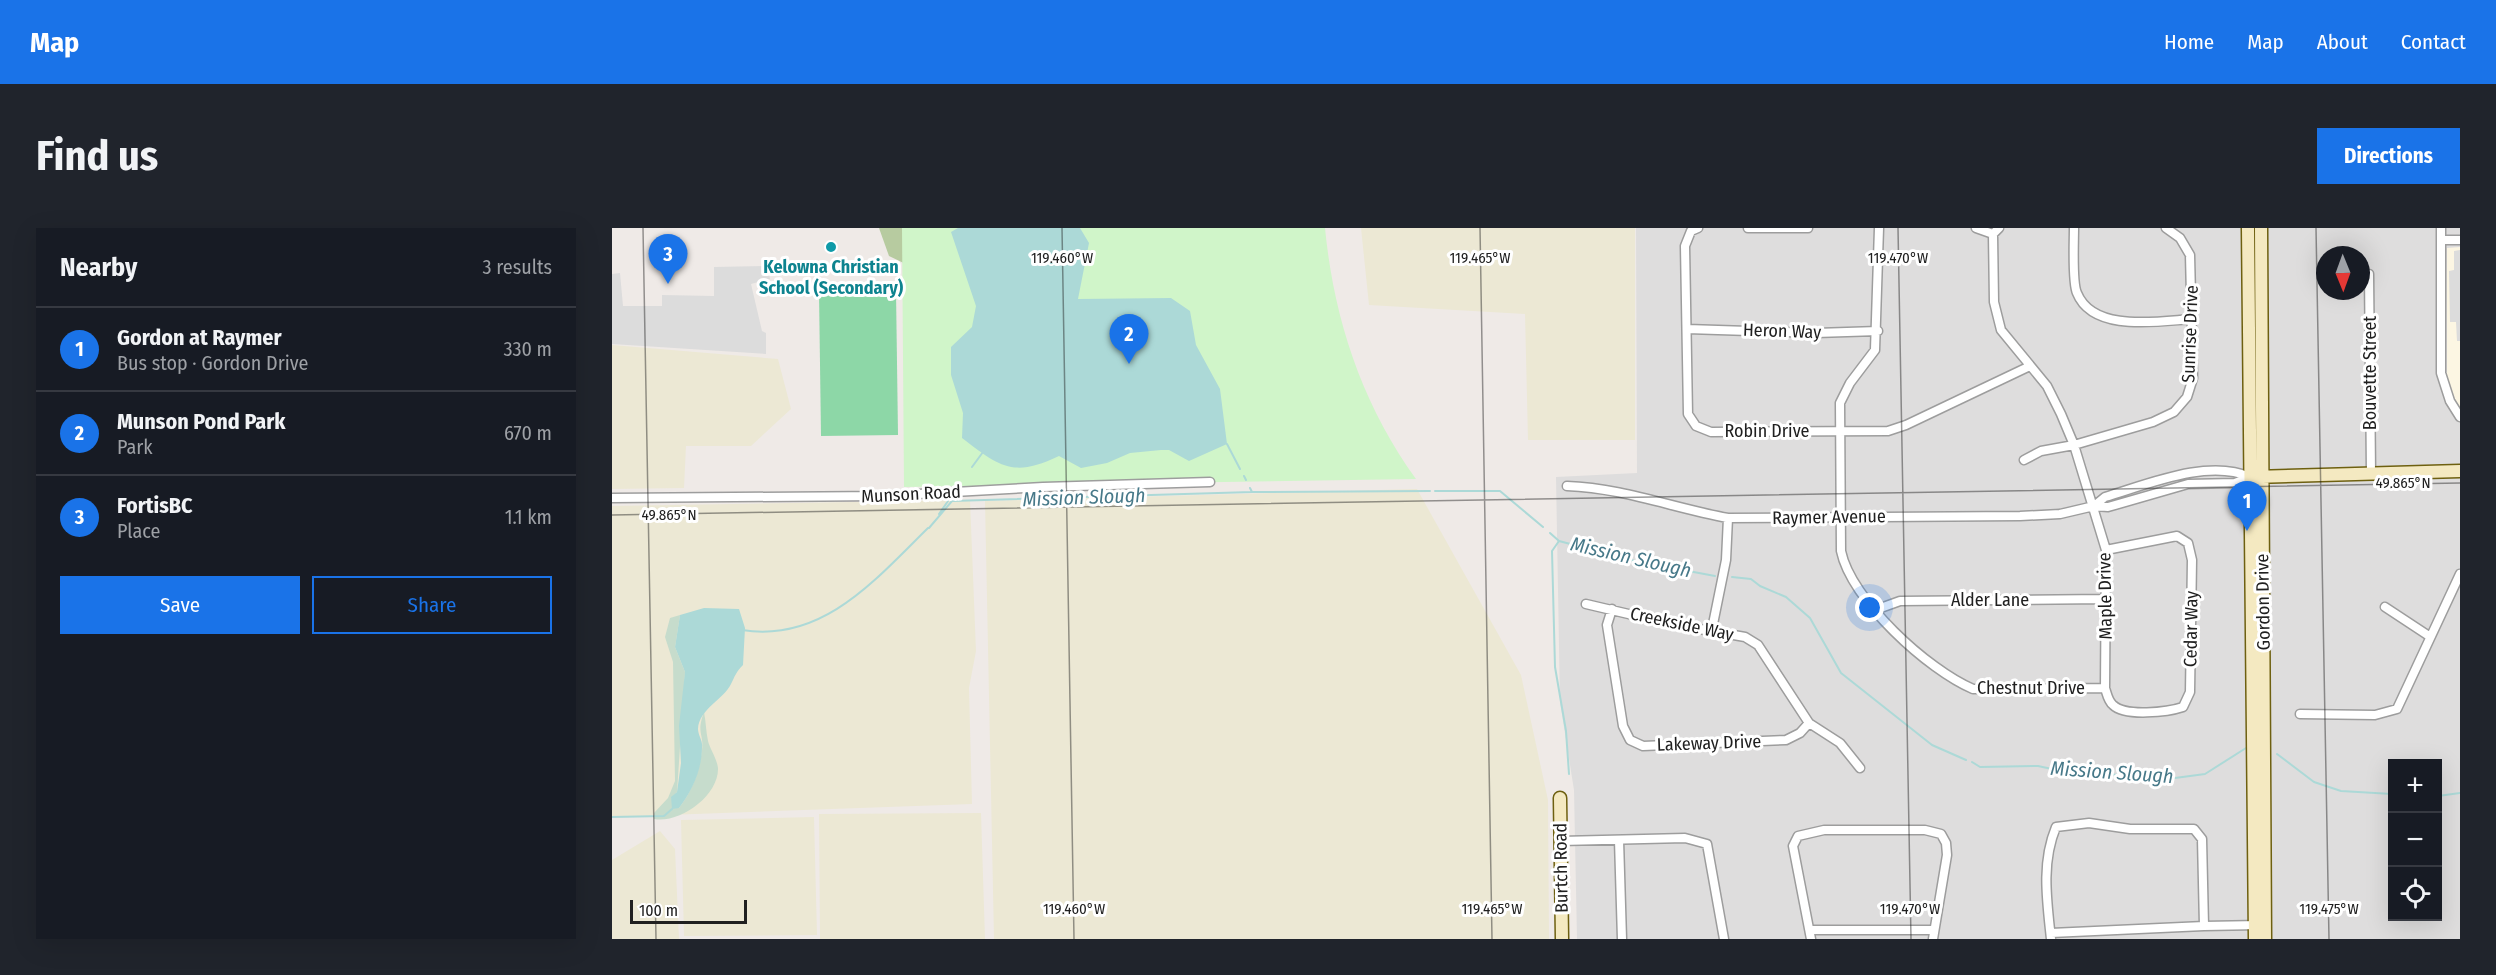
<!DOCTYPE html>
<html lang="en">
<head>
<meta charset="utf-8">
<style>
	body { margin:0; font-family:"Fira Sans Condensed",sans-serif; background:#20242c; color:#f1f3f6 }
	.controls { position:absolute; right:18px; bottom:18px; display:grid; overflow:hidden; border-radius:0px; box-shadow:0 6px 24px #0002 }
	.controls button { width:54px; height:54px; display:grid; place-items:center; padding:0; border:0; border-bottom:2px solid #363941; background:#171b24; color:#f1f3f6; font:30px sans-serif }
	.compass { position:absolute; left:1704px; top:18px; width:54px; height:54px; border-radius:50%; background:#171b24; box-shadow:0 6px 24px #0002; rotate:179deg }
	.scale { position:absolute; left:18px; bottom:15px; width:117px; box-sizing:border-box; padding-left:6px; border:3px solid #202020; border-top:0; font-size:16px; line-height:21px; white-space:nowrap; color:#202020; -webkit-text-stroke:4px #fff; paint-order:stroke }
	.you { position:absolute; left:1258px; top:380px; width:21px; height:21px; margin:-15px; border:4px solid #fff; border-radius:50%; background:#1a73e8; box-shadow:0 0 0 9px #1a73e833 }
	.badge { display:grid; place-items:center; width:39px; height:39px; border-radius:50%; background:#1a73e8; color:#fff; font-size:20px; font-weight:700 }
	.pin { position:absolute; translate:-50% -50px; filter:drop-shadow(0 2px 3px #0008) }
	.pin::after { content:''; position:absolute; top:32px; width:21px; height:18px; background:inherit; clip-path:polygon(0 0,100% 0,50% 100%) }
	.list { margin:0; padding:0; list-style:none }
	h2 { display:flex; justify-content:space-between; align-items:center; height:78px; margin:0; padding:0 24px; font-size:26px }
	h2 small { font-size:20px; font-weight:400; color:#9ea1a6 }
	.list li { display:grid; grid-template-columns:39px 1fr auto; gap:18px; align-items:center; box-sizing:border-box; height:84px; padding:0 24px; border-top:2px solid #363941 }
	.list b { display:block; font-size:22px; white-space:nowrap }
	.list p { margin:0; font-size:20px; white-space:nowrap; color:#9ea1a6 }
	.list em { font-size:20px; font-style:normal; color:#9ea1a6 }
	.actions { display:flex; gap:12px; padding:18px 24px }
	.actions a { flex:1; padding:14px 0; border:2px solid #1a73e8; border-radius:0px; text-align:center; font-size:21px; color:#1a73e8 }
	.actions .main { background:#1a73e8; color:#fff }
	.icon { flex:none; width:33px; height:33px; fill:none; stroke:currentColor; stroke-width:2; stroke-linecap:round; stroke-linejoin:round }
	.map { position:relative; flex:none; width:1848px; height:711px; overflow:hidden; border-radius:0px }
	header { display:flex; align-items:center; gap:36px; box-sizing:border-box; height:84px; padding:0 30px; background:#1a73e8; color:#fff }
	header strong { font-size:28px }
	nav { display:flex; gap:33px; margin-inline-start:auto; font-size:21px }
	.intro { display:flex; align-items:center; justify-content:space-between; box-sizing:border-box; height:144px; padding:0 36px }
	h1 { margin:0; font-size:42px }
	.button { padding:15px 27px; border-radius:0px; background:#1a73e8; color:#fff; font-size:21px; font-weight:700 }
	main { display:flex; gap:36px; padding:0 36px }
	aside { flex:1; background:#171b24; border-radius:0px; box-shadow:0 6px 24px #0002 }
	.map>svg:first-child { display:block }
	.residential { fill:#dedddd; fill-rule:evenodd }
	.education { fill:#fcf6e3 }
	.farmland { fill:#ece8d4 }
	.forest { fill:#b7cba0 }
	.wetland { fill:#c6dccc }
	.park { fill:#d0f5c9 }
	.pitch { fill:#8dd7a7 }
	.parking { fill:#dcdcdc }
	.water { fill:#acd9d7 }
	.lines { fill:none; stroke-linecap:round; stroke-linejoin:round }
	.stream { stroke:#acd9d7; stroke-width:2 }
	.street-casing { stroke:#9d9d9d; stroke-width:11 }
	.secondary-casing { stroke:#6e6010; stroke-width:15 }
	.street { stroke:#fff; stroke-width:8 }
	.secondary { stroke:#f4e9c1; stroke-width:12 }
	.ticks { fill:none; stroke:#202020; stroke-width:1.5; stroke-opacity:0.45 }
	.culture-dot { fill:#0f9aa8; stroke:#fff; stroke-width:2 }
	.labels { text-anchor:middle; dominant-baseline:central; stroke-width:6; stroke-linejoin:round; paint-order:stroke }
	.culture-label { font-size:18px; font-weight:bold; fill:#0d838f; stroke:#fff }
	.street-label { font-size:18px; fill:#202020; stroke:#fff }
	.water-label { font-size:20px; font-style:italic; fill:#477989; stroke:#fff }
	.ticks-label { font-size:15px; text-anchor:middle; fill:#202020; stroke:#fff; stroke-width:6; stroke-linejoin:round; paint-order:stroke }
</style>
</head>
<body>
<header>
<strong>Map</strong>
<nav><a>Home</a><a>Map</a><a>About</a><a>Contact</a></nav>
</header>
<div class="intro"><h1>Find us</h1><a class="button">Directions</a></div>
<main>
<aside>
<h2>Nearby<small>3 results</small></h2>
<ul class="list">
<li><span class="badge">1</span><div><b>Gordon at Raymer</b><p>Bus stop · Gordon Drive</p></div><em>330 m</em></li>
<li><span class="badge">2</span><div><b>Munson Pond Park</b><p>Park</p></div><em>670 m</em></li>
<li><span class="badge">3</span><div><b>FortisBC</b><p>Place</p></div><em>1.1 km</em></li>
</ul>
<div class="actions"><a class="main">Save</a><a>Share</a></div>
</aside>
<div class="map">
<svg width="1848" height="711" viewBox="0 0 1848 711">
	<rect width="100%" height="100%" fill="#efeae7"/>
	<path class="residential" d="M1024,0H1848V711H965L962,562L948,474L944,249L1025,245ZM1713,27H1749V63H1713ZM1780,536H1826V688H1780Z"/>
	<path class="education" d="M1848,19V185L1835,158V20Z"/>
	<path class="farmland" d="M749,0H1023V212H916L913,86L757,77Z
		M0,117L166,131L179,181L139,218H74L72,260L0,261Z
		M805,261L909,447L936,572L937,711H382L373,273Z
		M358,272L364,423L357,460L360,576L0,589V278Z
		M369,585L373,711H208L207,586Z
		M202,589L205,707L72,708L69,592Z
		M48,603L63,621L67,711H0V632Z"/>
	<path class="forest" d="M267,0H336L327,52L277,28Z"/>
	<path class="wetland" d="M68,387L63,419L73,444L65,564L59,570L67,580C81,562 87,544 90,522C92,505 84,506 92,484C94,494 94,504 96,513C98,521 105,531 106,540C107,568 67,596 42,591V585L56,570L63,553L61,434L53,409L58,390Z"/>
	<path class="park" d="M290,0H713C722,92 750,176 804,251L292,259Z"/>
	<path class="pitch" d="M284,63L286,207L209,208L207,64Z"/>
	<path class="parking" d="M1848,22V113H1845L1844,94H1838L1837,43L1842,42V23Z
		M156,38L158,51L139,56L150,103L154,105V126L0,116V46L8,45L11,78H50V67L102,68V39Z"/>
	<path class="water" d="M346,0H468L477,15L466,71L559,70L578,83L584,117L608,161L615,216L577,233L557,222H549L518,225L495,235L469,240L447,228C401,250 388,239 350,210L351,185L339,147V119L360,99L364,78L339,4Z
		M92,380L127,381L133,400L131,437C124,444 123,448 119,456C111,472 87,481 86,501C86,507 91,513 90,519C90,542 80,563 67,580L60,581L59,569L65,564L69,535L67,498L73,444L63,419L68,387Z"/>
	<g class="lines">
		<path class="stream" d="M615,216L628,241
			M360,239L371,224
			M632,248L634,252
			M638,260L640,264L818,263
			M823,263H888L931,299
			M327,286L336,273
			M317,300L340,273L640,264
			M938,305L947,313L1023,333L1103,348
			M947,313L940,323L943,439L954,503L957,546
			M1120,349L1139,351L1148,358L1174,369L1198,390L1229,445L1320,517L1354,532
			M130,402C211,415 264,351 316,300
			M1665,526L1702,554L1729,563L1780,566
			M1360,534L1368,539L1426,538L1454,544L1563,550L1593,546L1634,520
			M1826,568L1848,565
			M0,589L52,588L60,581"/>
		<g class="street-casing">
			<path id="street" d="M1086,0L1079,3L1073,18L1076,186L1084,198L1099,204L1276,203L1294,197L1418,138
				M1136,0H1196
				M1267,0L1263,122L1238,155L1228,175L1229,323C1239,372 1316,442 1361,461L1493,460
				M1364,0L1381,6
				M1387,0L1381,6L1382,74L1389,102L1435,158L1449,186L1462,217L1494,322L1493,460C1495,466 1496,473 1501,477C1513,489 1556,484 1571,479L1578,464L1580,332L1576,315L1565,308L1494,322
				M1462,0C1462,13 1460,55 1465,65C1481,105 1547,93 1580,91
				M1829,0V145L1838,173L1848,189
				M1829,12H1848
				M1757,46L1759,245
				M1075,101L1204,105L1266,103
				M1412,232L1429,223L1462,217L1541,194L1562,184L1575,169L1581,150L1578,27L1568,10L1554,0
				M955,258C1011,260 1061,280 1116,290L1408,288L1448,286L1482,278L1496,279L1576,256L1623,255L1638,249
				M0,270L269,268L431,259L598,254
				M1482,278L1493,269C1534,257 1596,230 1638,249
				M974,376L1059,396L1133,409L1146,417L1197,495L1228,515L1248,540
				M1773,379L1817,408
				M1000,381L995,397L1011,498L1018,512L1031,518L1174,512L1188,505L1197,495
				M1263,382L1288,373L1494,371
				M1100,401L1114,332L1116,290
				M1688,486L1763,487L1785,481L1848,346
				M1007,612L1010,711
				M949,613L1073,610L1095,616L1112,711
				M1592,698L1648,697
				M1198,702H1322
				M1439,705L1592,698L1590,611L1582,601H1518L1477,595L1444,599C1429,635 1435,673 1439,711
				M1199,711L1181,618L1186,608L1212,602H1313L1329,606L1334,615L1335,627L1321,711"/>
		</g>
		<g class="secondary-casing">
			<path id="secondary" d="M1636,0L1643,711
				M1649,0L1653,711
				M1642,249L1848,243
				M948,570L950,711"/>
		</g>
		<use href="#street" class="street"/>
		<use href="#secondary" class="secondary"/>
	</g>
	<path class="ticks" d="M31,0L44,711M450,0L462,711M868,0L880,711M1286,0L1299,711M1704,0L1717,711M0,287L1848,255"/>
	<circle class="culture-dot" cx="219" cy="19" r="6"/>
	<g class="labels">
		<g class="culture-label">
			<text x="219" y="39">Kelowna Christian<tspan x="219" dy="21">School (Secondary)</tspan></text>
		</g>
		<g class="street-label">
			<text transform="translate(1170 103) rotate(2)">Heron Way</text>
			<text transform="translate(1578 106) rotate(-88)">Sunrise Drive</text>
			<text transform="translate(1758 145) rotate(-90)">Bouvette Street</text>
			<text x="1155" y="203">Robin Drive</text>
			<text transform="translate(299 266) rotate(-3)">Munson Road</text>
			<text transform="translate(1217 289) rotate(-1)">Raymer Avenue</text>
			<text transform="translate(1493 368) rotate(-91)">Maple Drive</text>
			<text x="1378" y="372">Alder Lane</text>
			<text transform="translate(1651 374) rotate(-91)">Gordon Drive</text>
			<text transform="translate(1070 396) rotate(12)">Creekside Way</text>
			<text transform="translate(1579 401) rotate(-89)">Cedar Way</text>
			<text x="1419" y="460">Chestnut Drive</text>
			<text transform="translate(1097 515) rotate(-2)">Lakeway Drive</text>
			<text transform="translate(949 640) rotate(-91)">Burtch Road</text>
		</g>
		<g class="water-label">
			<text transform="translate(472 269) rotate(-2)">Mission Slough</text>
			<text transform="translate(1019 329) rotate(13)">Mission Slough</text>
			<text transform="translate(1500 544) rotate(4)">Mission Slough</text>
		</g>
	</g>
	<g class="ticks-label">
		<text x="450" y="35">119.460°W</text>
		<text x="868" y="35">119.465°W</text>
		<text x="1286" y="35">119.470°W</text>
		<text x="1791" y="260">49.865°N</text>
		<text x="57" y="292">49.865°N</text>
		<text x="462" y="686">119.460°W</text>
		<text x="880" y="686">119.465°W</text>
		<text x="1298" y="686">119.470°W</text>
		<text x="1717" y="686">119.475°W</text>
	</g>
</svg>
<div class="controls">
<button>+</button>
<button>−</button>
<button><svg class="icon" aria-label="locate" viewBox="0 0 24 24"><circle cx="12" cy="12" r="6"/><path d="M12 2v4M12 18v4M2 12h4M18 12h4"/></svg></button>
</div>
<svg class="compass" viewBox="-18 -18 36 36"><path d="M0-13l5 13h-10z" fill="#e53935"/><path d="M0 13l5-13h-10z" fill="#9ea1a6"/></svg>
<div class="scale">100 m</div>
<div class="you"></div>
<div class="pin badge" style="left:1635px;top:303px">1</div>
<div class="pin badge" style="left:517px;top:136px">2</div>
<div class="pin badge" style="left:56px;top:56px">3</div>
</div>
</main>
</body>
</html>
